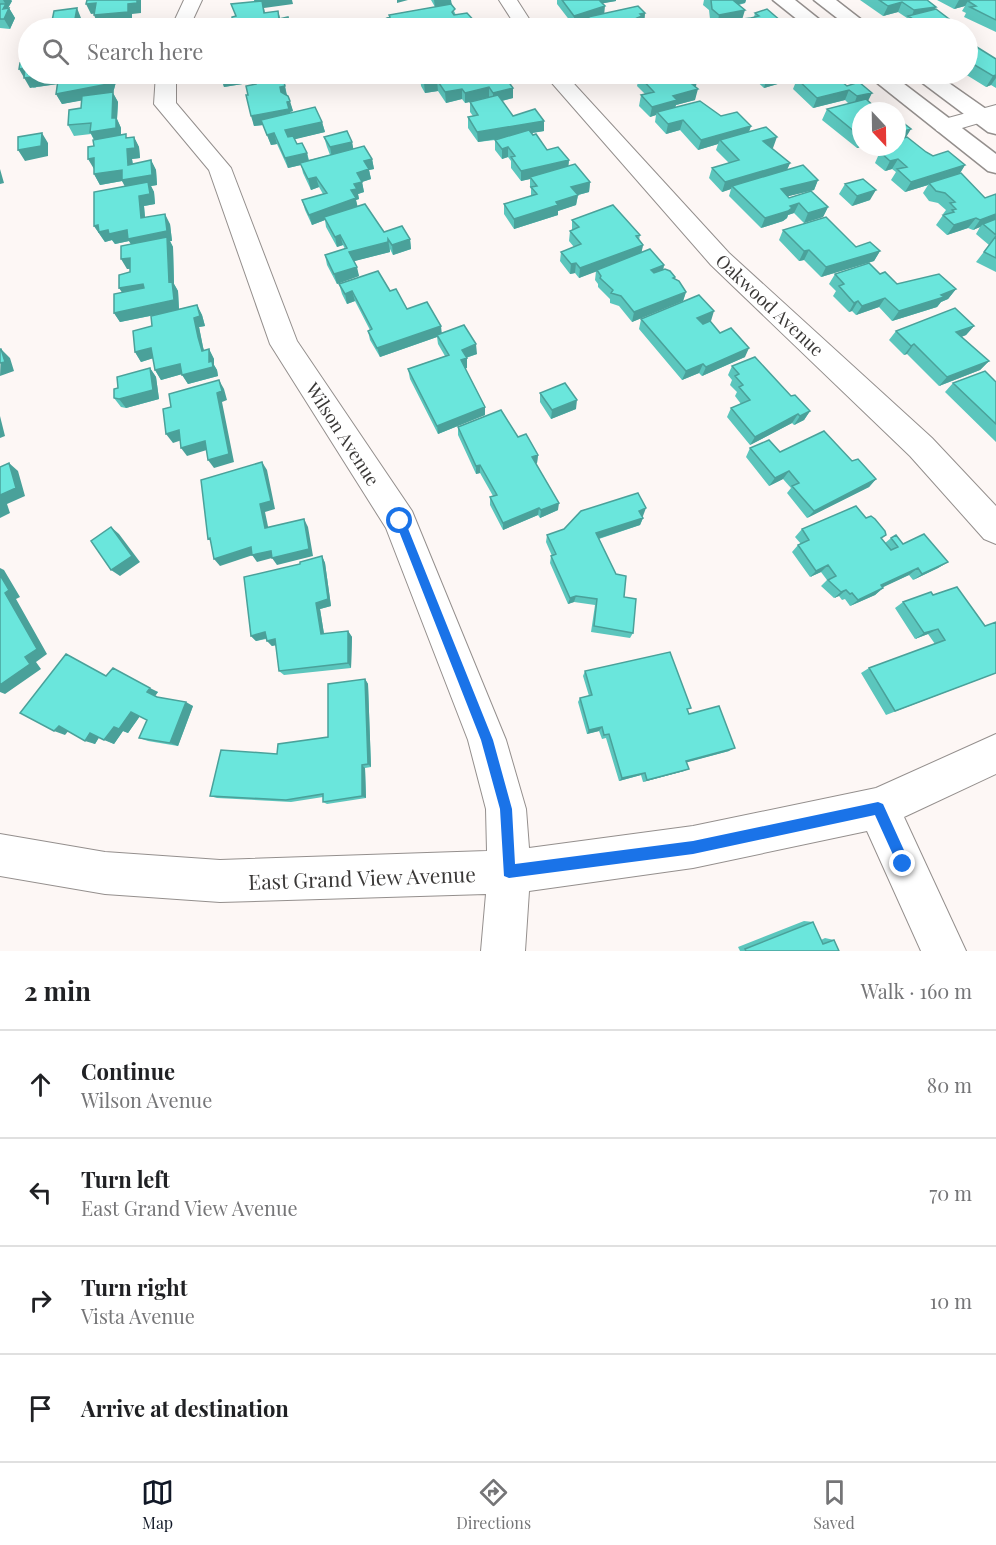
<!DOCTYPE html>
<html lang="en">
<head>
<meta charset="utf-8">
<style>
	body { margin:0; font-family:"Playfair Display",serif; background:#f6f6f6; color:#202124 }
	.compass { position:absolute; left:852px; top:102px; width:54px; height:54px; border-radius:50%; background:#fff; box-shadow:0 6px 24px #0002; rotate:158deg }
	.stop { position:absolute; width:18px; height:18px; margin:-14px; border:4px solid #1a73e8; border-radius:50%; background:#fff }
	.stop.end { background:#1a73e8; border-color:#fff; box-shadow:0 2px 6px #0008 }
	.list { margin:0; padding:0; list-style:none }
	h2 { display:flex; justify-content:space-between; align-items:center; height:78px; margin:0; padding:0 24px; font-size:26px }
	h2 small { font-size:20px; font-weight:400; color:#757577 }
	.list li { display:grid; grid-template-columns:39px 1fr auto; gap:18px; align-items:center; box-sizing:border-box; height:108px; padding:0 24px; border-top:2px solid #e0e0e0 }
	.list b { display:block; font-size:22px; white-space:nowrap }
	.list p { margin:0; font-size:20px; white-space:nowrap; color:#757577 }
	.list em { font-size:20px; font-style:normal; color:#757577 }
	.icon { flex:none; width:33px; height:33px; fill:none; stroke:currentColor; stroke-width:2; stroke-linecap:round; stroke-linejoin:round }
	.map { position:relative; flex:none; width:996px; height:951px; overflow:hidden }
	.search { position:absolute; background:#fff; box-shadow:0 6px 24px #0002; left:18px; right:18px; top:18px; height:66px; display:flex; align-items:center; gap:15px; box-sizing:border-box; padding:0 21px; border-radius:33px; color:#757577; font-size:22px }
	.sheet { height:510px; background:#fff }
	nav { display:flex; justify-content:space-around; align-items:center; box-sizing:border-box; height:84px; border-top:2px solid #e0e0e0; background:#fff; font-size:16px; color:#757577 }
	nav a { display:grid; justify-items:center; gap:3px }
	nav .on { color:#111827 }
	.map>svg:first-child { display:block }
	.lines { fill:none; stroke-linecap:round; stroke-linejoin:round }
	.street-casing { stroke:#948f8d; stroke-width:2 }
	.secondary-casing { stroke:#948f8d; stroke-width:3 }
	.street { fill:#fff; fill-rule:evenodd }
	.secondary { fill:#fff; fill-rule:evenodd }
	.wall { fill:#5bc6bd }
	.shaded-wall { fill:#4aa19a }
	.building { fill:#6ae6dc; stroke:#4aa19a; stroke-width:1.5 }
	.route { fill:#1a73e8 }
	.labels { text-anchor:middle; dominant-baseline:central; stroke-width:4.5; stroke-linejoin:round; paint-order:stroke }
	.street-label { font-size:18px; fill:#3a3837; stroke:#fff }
	.near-street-label { font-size:21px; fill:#3a3837; stroke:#fff }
</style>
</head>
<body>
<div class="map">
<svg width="996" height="951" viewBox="0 0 996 951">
	<rect width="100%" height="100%" fill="#fdf7f5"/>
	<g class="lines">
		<g class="street-casing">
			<path id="street" d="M184,0H202L189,28H171Z
				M499,0H517L535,28H517Z
				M156,74H176V103L231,168L297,341L412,511L506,740L526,809L529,848L693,826L876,788L996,734V774L904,817L966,951H921L867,831L693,868L529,891L525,951H481L486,894L220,902L105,894L0,876V834L105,852L220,860L487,851L486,809L468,740L386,528L270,344L209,170L154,104Z
				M544,74H565L729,253L932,438L996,506V544L984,539L910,456L711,265Z
				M996,105V118L945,133L937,131L934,126L937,121Z"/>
		</g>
		<g class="secondary-casing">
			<path id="secondary" d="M773,0H795L830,28H808Z
				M814,0H836L872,28H850Z
				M868,74H891L996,154V173L988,171L871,78Z
				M913,74H936L996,116V134L988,132L916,78Z"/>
		</g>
		<use href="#street" class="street"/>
		<use href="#secondary" class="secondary"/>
	</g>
	<path class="wall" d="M0,0H11L12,1L8,8H9L15,18L10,29L0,28Z
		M431,0H451V5L456,15L478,28H388L387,18H389V15L435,7Z
		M557,0H616V1L602,3L604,13H645L644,23H642L648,28H589L587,27L588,22L574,26L557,4Z
		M704,0H746L745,3L739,5L742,19L754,17L755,13L789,28H722L724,24L717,26L710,19L709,10L703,5Z
		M860,0H927L936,7L935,9L948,21L961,28H907L903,26L907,18L898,12L883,16Z
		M937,0H995L996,1V32L964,17L966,13L962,11L965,6L954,9Z
		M968,45L996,59V88L991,85L986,87L965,74H968Z
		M98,74H111L116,82L113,93L118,102L117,119L121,128V135L128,138L134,137L139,147L140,158L132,159L133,164L151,160L156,170L157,185L151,186L154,192L155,204L144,206L145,218L170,224L172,241H170L173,247L174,284L178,291L179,309L197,305L202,315L205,326L199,327L203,347L204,351L209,349L214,359V365L217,370L218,376L188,384L182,374L161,380L155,370L153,358L141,362L135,352L152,326L165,313L120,322L114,313L130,272V269H127L131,244L129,241L115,244L112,240L105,242L94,226L126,186L122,181L100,185L94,174V140L91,134L74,136L68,125L81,108L82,100L62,104L56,94L57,84L30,88Z
		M220,74L300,75L283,77L287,95L293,111L290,112V113L322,122L325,132L294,139L297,144L307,153L309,160L330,155L327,147L324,137L352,142L353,149L372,159L374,169L369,170L371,179L362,182L364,192L358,194L359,199L356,200L357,206L384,232L410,239L411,249L393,255L390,249V252L354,261L359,276L337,284L327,265L325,255L345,249L343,245L337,247L326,227L325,220L312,225L305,210L302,200L323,194L319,187L311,190L303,173L301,165L288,168L277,144L271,145L263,125L254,126L248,95L256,84L255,82L224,87Z
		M431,74H483V81H480L481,82L513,88V98L502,101L513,116L544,121V131L532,133L547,150L569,160L568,166L590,182L589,192L578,195L576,205L558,211V215L514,229L504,214V204L531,196V189L530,187V179L521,181L511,168V161L508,157L502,159L495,150V140L478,142L468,128V117L473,116L470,112V102L465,103L462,99L446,103L438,91L425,93L421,86L420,76Z
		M614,74H686L696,88L695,100L676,105L675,108L721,116L751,126L749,132L773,148H771L790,163L787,170L818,180L814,190L788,196L789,198L828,207L823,217L804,223L794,213L788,215L787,218L783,221L761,228L729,196L731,189L722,192L709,178L712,168L729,163L716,150L718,144L698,150L680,130L666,134L655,122L656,115L650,117L639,106L641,95L645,94L637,86L639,77L622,81Z
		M753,74H784L781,83L764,88L752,77Z
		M829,77L847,86L859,82L861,111V147L857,148L822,120L827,109L849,104L845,100L813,108L793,89L797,79Z
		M906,138L926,152L933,156L965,165L959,174L985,198L996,194V272L976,262L990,244L989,245L976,234L980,227L973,230L968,228L947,235L936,225L943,215H945L943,214L946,210L938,203L929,201L923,193L928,185L905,192L891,180L896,172L892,169L885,171L875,163L882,147Z
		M845,184L870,200L852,206L839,194Z
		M572,220L640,235L639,240L643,245L641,253L664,265L663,270L674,279L686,292L683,301L632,322L619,306L610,303V299L598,287V284L595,280L596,271L579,278L575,273L570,274L560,261L561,252L574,247L569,241L570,231L572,230Z
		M783,230L856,247L880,251L874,261L821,277L804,260L799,261L779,240Z
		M835,274H880L897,284L956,289L948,299L941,302L937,307L892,321L879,307L856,315L852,311L849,312L833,296L836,291L829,284Z
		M339,284L390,291L407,309L442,333L477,354L466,358L467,368H465L485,407V415L438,434L410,379L408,369L445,356L438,344L437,337L380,357L370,340L368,331L370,330L355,301L347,304L342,294Z
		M641,319L711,321H710L720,333L745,357L702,376L699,373L682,380L639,329Z
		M974,326L966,335L961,337L989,361L980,370L939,386L907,354L904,355L889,340L896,331Z
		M732,366L791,396L810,411L804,420L794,425L792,423L750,445L727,417L731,408L741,404L735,396L737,392L730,385L732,380L728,375Z
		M150,368L156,377L159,399L126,408L121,407L114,398L118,388Z
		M996,382V442L945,392L953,383Z
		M540,393L576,409L551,419L540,402Z
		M458,427L518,437L538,455L537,463L536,464L558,510L540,518L538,515L503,530L490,505V497L493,496L480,473L476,474L458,435Z
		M750,448L852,461L876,479L869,487L807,518L787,493L791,488L783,479L769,486L746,457Z
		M642,516L643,518L640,525L599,539L624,597L633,633L630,638L591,632L595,605L574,602L568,604L550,563L551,556H552L546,542L547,535L643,516Z
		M802,529L882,539L885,543L891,538L903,544L948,562L938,568L913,580L909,575L882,587L883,588L875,595L850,606L845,599L842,600L839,596L834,598L821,586L827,580L821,572L810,577L792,552L798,545L801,544L795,537Z
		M322,556L325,563L331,606L320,609L324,634L348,631L352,637L351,668L284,675L279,671L276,645L272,646L266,639L256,641L251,636L300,564Z
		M933,595L985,626L996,673L886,715L861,673L869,668L935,644L928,634L915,639L895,608L903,602Z
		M585,671L688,711L689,714L729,751L687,762L684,771L643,782L641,775L619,781L606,738L602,739L599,731L587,734L578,702L580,698L589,696L583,676Z
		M106,676L158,692L155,696L193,706L178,746L148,741L139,738L147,720L140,716L128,733L123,731L114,744L99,737L95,744L68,731L65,735Z
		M365,679L368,684L371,767L365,768L366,798L327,804L323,802V797L291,802L217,798L210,796L277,754L328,737Z
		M804,921L813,922L821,940L825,938L834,940L839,951H740L738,947Z"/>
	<path class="shaded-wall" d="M3,0H11L12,1L8,8H9L15,18L10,29L4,19L3,9L6,5Z
		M137,0H141V13L132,14V22L117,23L118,28H111L98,25L94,15L128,4Z
		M254,0H292L293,4L264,8L267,23L256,9Z
		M397,0H408L397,3Z
		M434,0H451L452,5L435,7Z
		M594,0H616V1L594,5Z
		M735,0H746L745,3L739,4L738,9L731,11Z
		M959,0H978L968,1L965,6L954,9Z
		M902,2L898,12L883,16L888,6Z
		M96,3L100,13L91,14L86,4Z
		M605,6L604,16L588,17V22L574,26V16Z
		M936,7L931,17L911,18L914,10Z
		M77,8L81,18L80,28H56L52,21Z
		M745,10L742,20L724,21V24L717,26L719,15Z
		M278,11L281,21L288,17L291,28H271Z
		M645,13L644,23H641L637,18L640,14Z
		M478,25V28H459Z
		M25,68L59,74L65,83L30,88L19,69Z
		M111,74L116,82L113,93L118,102L117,119L121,128V139L96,143L90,132L112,118L113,95L62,104L56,94Z
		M241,74H265L266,80L224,87L221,77Z
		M274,74H300V75L283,77L287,97L282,98Z
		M474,74H483V81L474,83Z
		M624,74H653L622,81Z
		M782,74H784L781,83L764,88L767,77Z
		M996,75V78L991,85L986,87L993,76Z
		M437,80L438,91L425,93L424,83Z
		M697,82L695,90L698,89L695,100L676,105L674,110L657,112L656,115L650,117L652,107L673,96L692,84Z
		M489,87V97L465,103V93Z
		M513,88V98L493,103V93Z
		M462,89V99L446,103L445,92Z
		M849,90L845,100L813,108L817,98Z
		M872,93L867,103L853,107L857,96Z
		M290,101L293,111L290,112L292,119L261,120L263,125L254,126L251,116Z
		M683,120L680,130L666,134L668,124Z
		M544,121V131L478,142L477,132Z
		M322,122L325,132L288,141L285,130Z
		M751,126L747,136L720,140L718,144L698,150L701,140Z
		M911,129L905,139L897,142V133Z
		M42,133L48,143V156L25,161L18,150Z
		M274,133L277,144L271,145L267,135Z
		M134,137L139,147L140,158L132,159L134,175L128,165L127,149Z
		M777,137L773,148L759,151L763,141Z
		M861,140V147L857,148Z
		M352,142L354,152L332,158L330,147Z
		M508,147V157L502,159V149Z
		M307,153L309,163L288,168L285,158Z
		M94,158V169L88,159Z
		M372,159L374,169L369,170L371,179L359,183L357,173L364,161Z
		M898,159L892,169L885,171L890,161Z
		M151,160L156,170L157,185L151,186L154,192L155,204L144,206L146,228L122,181L100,185L94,174Z
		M569,160L568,170L530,177V179L521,181V171Z
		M790,163L785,174L732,186L731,189L722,192L725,182Z
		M965,165L959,175L929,183L928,185L905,192L911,182Z
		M0,169L4,183L0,184Z
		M316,177L319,187L311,190L308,179Z
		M818,180L814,190L777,199L781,189Z
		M362,182L364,192L358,194L359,199L356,200L358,208L324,217L325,220L312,225L309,215L351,190L354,184Z
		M590,182L589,192L578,195L576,205L558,211V215L514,229V219L556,202L571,187Z
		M876,190L870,200L852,206L857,196Z
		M799,203L794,213L788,215L787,218L783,221L761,228L765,218L790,206Z
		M828,207L823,217L804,223L808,213Z
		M165,214L170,224L172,241H170L173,247L174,284L178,291L179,310L120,322L114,313L174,300L134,249L129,241L115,244L112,240L105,242L94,226L98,225L102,231Z
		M996,214V222L983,224L980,227L973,230L980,220Z
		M976,218L968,228L947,235L954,225Z
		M340,235L343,245L337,247L335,237Z
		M388,239L390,252L351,262L349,252Z
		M410,239L411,249L393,255L392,245Z
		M643,245L641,255L579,278L580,268Z
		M809,250L804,260L799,261L804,251Z
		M880,251L874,261L821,277L826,267Z
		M130,258L136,268L127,269L121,259Z
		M576,263L575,273L570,274L571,264Z
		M664,265L662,275L649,280L651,270Z
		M357,267L359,276L337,284L334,274Z
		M143,284L149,294L125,297L119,288Z
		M956,289L948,299L941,302L937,307L892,321L899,311Z
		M352,291L355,301L347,304L345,294Z
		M686,292L683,301L632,322L634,312Z
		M885,298L879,307L856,315L862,306Z
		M858,301L852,311L849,312L854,303Z
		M197,305L202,315L205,326L199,327L203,347L207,361L202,351L198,337L194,318Z
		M714,311L711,321L694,328L697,318Z
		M441,326L442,335H437V337L380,357L377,348Z
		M974,326L966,335L949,342L956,332Z
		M476,344L477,354L462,359V350Z
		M914,344L907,354L904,355L911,346Z
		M151,348L157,357L141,362L135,352Z
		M749,348L745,357L702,376L706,367Z
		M1,349L10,358L14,371L0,376Z
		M209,349L214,359V365L217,370L218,376L188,384L182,375Z
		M467,358V368L462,370L461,360Z
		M989,361L980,370L939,386L947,377Z
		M180,364L186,373L161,380L155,370Z
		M703,364L699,373L682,380L686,371Z
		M150,368L156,377L159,399L126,408L119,399Z
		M219,380L224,389L227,400L222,402L234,462L214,468L208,460Z
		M577,400L576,409L551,419L552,410Z
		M485,407V415L438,434L437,426Z
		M810,411L804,420L794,425L800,416Z
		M798,414L792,423L750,445L755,437Z
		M0,416L5,436L0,438Z
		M179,430L185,439L173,443L166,434Z
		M205,441L210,449L187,456L181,448Z
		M538,455L537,463L531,465L532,457Z
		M262,462L267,470L275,509L265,512L270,536L265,528L260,504Z
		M9,463L18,471L25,496L7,504L10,513L0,518V495Z
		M480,465V473L476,474V466Z
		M789,471L783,479L769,486L775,478Z
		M876,479L869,487L807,518L814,511Z
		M559,503L558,510L540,518L541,510Z
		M539,508L538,515L503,530V523Z
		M646,508L643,516L636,518L639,511Z
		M643,518L640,525L594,540L596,533Z
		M304,519L308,527L313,556L277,565L272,558L257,562L252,555Z
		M111,527L119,534L140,562L120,576L111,570Z
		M251,547L256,554L220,566L214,559Z
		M322,556L325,563L331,606L320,609L325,640L321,634L316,603Z
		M948,562L938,568L913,580L922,574Z
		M828,565L821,572L810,577L816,571Z
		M0,568L4,570L20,597L16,599L47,654L36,662L41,669L5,694L0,692V685L25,657L5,593L0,575Z
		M918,568L909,575L873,592L881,585Z
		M883,588L875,595L850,606L858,600Z
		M846,590L839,596L834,598L841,592Z
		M576,596L574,602L568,604L570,598Z
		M938,629L928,634L915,639L924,633Z
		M348,631L352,637L351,668L348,663Z
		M265,632L271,637L256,641L251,636Z
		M275,639L280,644L272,646L267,641Z
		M365,679L368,684L371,767L368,764Z
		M150,688L158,692L155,696L147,692Z
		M186,702L193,706L178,746L170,743Z
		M131,712L140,716L128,733L123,731L114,744L104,740L114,727Z
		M59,726L69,730L65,735L54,731Z
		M602,727L599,731L587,734L589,730Z
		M90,733L100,736L95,744L85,741Z
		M735,748L729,751L681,764L686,761Z
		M362,765L365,768L366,798L362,796Z
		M689,769L684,771L643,782L647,780Z
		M645,773L641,775L619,781L622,778Z"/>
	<path class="building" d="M87,0H137V3L128,4V12L94,15L96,3L86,4Z
		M562,0H599L605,6L574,16Z
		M711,0H736L734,1L745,10L719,15L712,9Z
		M879,0H927L936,7L914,10L902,2L888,6Z
		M970,0H995L996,1V20L970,7L976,6L968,1Z
		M262,1L264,13L278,11L279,19L288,17L290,26L271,28H239L238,26L233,27L232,17L236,16L231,4Z
		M0,4H6L3,9L9,8L4,19H0Z
		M451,4L455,9L452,12L454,15L467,13L478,25L459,28H396L387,18L390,17L389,15Z
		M638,6L645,13L640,14L642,16L637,18L648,28H597L588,17Z
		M77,8L75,19L52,21L54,11Z
		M767,9L789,28H733L724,21L751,18L759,16L755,13Z
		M936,9L949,19L945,20L961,28H927L908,16Z
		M114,17L111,28H69L71,22Z
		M972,44L996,59V75L993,76L968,61V45Z
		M28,62V74H56L24,78L25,68L19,69L20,63Z
		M59,74H90V75L110,74L108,84L56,94Z
		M220,74H241L221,77Z
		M266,74H282L285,86L280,87L281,92L288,96L290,101L287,102L289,109L251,116L246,95H248L246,86L256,84L253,76Z
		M431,74H475L481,82L505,77L513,88L493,93L489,87L465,93L462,89L445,92L437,80L424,83L420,76Z
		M650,74H686L697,82L692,84L698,89L673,96L677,100L652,107L641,95L654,92L639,76Z
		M763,74H782L767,77Z
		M819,74H825L829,77L835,76L847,86L859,82L872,93L857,96L849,90L817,98L797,79Z
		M113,92L112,118H116V128L90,132L91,123L68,125L69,110L81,108L82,96Z
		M498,95L513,116L535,109L544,121L477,132L468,117L478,115L470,102Z
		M866,99L879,111H861V137L827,109Z
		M700,101L721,116L737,112L751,126L701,140L683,120L668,124L657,112Z
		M315,107L322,122L285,130L288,137L293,136L297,144L302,143L307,153L285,158L274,133L267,135L261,120Z
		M897,118L911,129L897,133Z
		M766,127L777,137L763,141L790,163L725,182L712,168L739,160L720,140Z
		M529,130L533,135L536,134L547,150L558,147L569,160L521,171L511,157L515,156L508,147L502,149L495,140Z
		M347,131L352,142L330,147L324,137Z
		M42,133L41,146L18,150V137Z
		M126,134V138L134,137L135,148L127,149L128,165L151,160L152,175L122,180V170L94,174V158L88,159V147L94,146L93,140Z
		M907,137L926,152L933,156L948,151L965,165L911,182L897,169L907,167L898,159L890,161L880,152L887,151L883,147H897V140Z
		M364,146L372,159L364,161L369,169L357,173L362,182L354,184L357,189L351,190L356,198L309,215L302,200L327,193L316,177L308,179L300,163Z
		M575,164L590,182L571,187L578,195L556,202L558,205L514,219L504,204L537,194L531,187L537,186L530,177Z
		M803,165L818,180L781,189L789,198L811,191L828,207L808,213L799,203L790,206L792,208L788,211L765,218L732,186Z
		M961,173L985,198L996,194V214L980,220L976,218L954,225L943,215L954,212L952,210L956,209L950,203L955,202L945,193L936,191L929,183Z
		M863,179L876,190L857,196L845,184Z
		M148,182L150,194L139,196L141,218L165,214L167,231L128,239L127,230L109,234L108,230L99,232L98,225L94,226V192Z
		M365,204L384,232L402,226L410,239L392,245L388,239V242L349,252L357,267L334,274L325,255L347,248L340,235L335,237L324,217Z
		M613,205L640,235L636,236L643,245L580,268L576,263L571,264L561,252L581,244L570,231L579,227L572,220Z
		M826,217L856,247L870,242L880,251L826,267L809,250L804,251L783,230Z
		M996,219V235L983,224Z
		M996,236V258L984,252Z
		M167,237L169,282L172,281L174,300L114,313V294L144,288L143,284L119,288V275L130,272V258L121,259V246Z
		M650,249L664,265L651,270L654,273L665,269L670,271L675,277L673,278L679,281L686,292L634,312L621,296L611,293L613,290L600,278L601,276L597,270Z
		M869,263L880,274L885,272L897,284L939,274L956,289L941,295L944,297L899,311L885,298L862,306L858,301L854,303L839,286L844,284L835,274Z
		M378,271L390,291L396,289L407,309L427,302L441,326L377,348L368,331L372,329L352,291L345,294L339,284Z
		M699,295L714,311L697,318L703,324L710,321L720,333L731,328L749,348L706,367L703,364L686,371L641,319Z
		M197,305L200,316L194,318L198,337L202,351L209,349V362L212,361L213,367L182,375L180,364L155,370L151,348L135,352L133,331L152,326L151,316Z
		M955,308L974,326L956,332L989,361L947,377L914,344L911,346L896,331Z
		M464,325L476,344L462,350L467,358L461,360L485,407L437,426L408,369L449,355L437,335Z
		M0,349H1L5,362L0,363Z
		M755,357L791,396L795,395L810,411L800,416L798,414L755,437L731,408L750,400L739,387L743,385L735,376L739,374L732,366Z
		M150,368L153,390L119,399L114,398V389L118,388L117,377Z
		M985,371L996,382V424L953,383Z
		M219,380L222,391L217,393L229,454L208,460L205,441L181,448L179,430L166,434L163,409L171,407L169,394Z
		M565,383L577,400L552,410L540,393Z
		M501,410L518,437L526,434L538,455L532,457L559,503L541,510L539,508L503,523L490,497L497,495L480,465L476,466L458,427Z
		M824,431L852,461L858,459L876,479L814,511L792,486L799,483L789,471L775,478L750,448L769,440L780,452Z
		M262,462L271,501L260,504L265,528L304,519L309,549L272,558L271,551L252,555L251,547L214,559L210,538L208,539L201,480Z
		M9,463L16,488L0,495V467Z
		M638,493L646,508L639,511L643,518L596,533L616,574L626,576L624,597L636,599L633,633L594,626L597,599L576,596L570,598L551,556L556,554L547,535L564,529L581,511Z
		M856,506L866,518L871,516L875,519L885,531L886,535L881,538L891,550L898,547L891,538L896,535L903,544L924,534L948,562L922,574L918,568L881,585L883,588L858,600L852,593L850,594L846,590L841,592L828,580L836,576L828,565L816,571L798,545L809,540L802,529Z
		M111,527L132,556L111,570L91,541Z
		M322,556L328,599L316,603L321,634L348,631V663L279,671L275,639L267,641L265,632L251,636L244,577L300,564V562Z
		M0,575L9,590L5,593L37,649L25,657L30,664L0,685Z
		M957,587L985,626L996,622V673L895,711L869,668L945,640L938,629L924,633L903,602L931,592L933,595Z
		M670,652L691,708L687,709L689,714L719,706L735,748L686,761L689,769L647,780L645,773L622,778L609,734L604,735L602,727L589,730L580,698L592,695L585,671Z
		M66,654L106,676L113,668L150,688L147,692L157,697L186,702L170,743L139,738L147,720L131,712L119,729L114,727L104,740L90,733L85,741L59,726L54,731L20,713Z
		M365,679L368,764L362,765V796L323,802V794L286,800L210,796L221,750L277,754L278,744L328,737V684Z
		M813,922L823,944L834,940L839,951H746L745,949Z"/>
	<path class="route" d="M400,517L405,521L493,740L512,809L515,864L693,841L878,802L883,804L908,859V868H899L875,815L693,854L509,878L504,876L500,809L481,740L395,521Z"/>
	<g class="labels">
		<g class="street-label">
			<text transform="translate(770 305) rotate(43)">Oakwood Avenue</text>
			<text transform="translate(343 434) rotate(57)">Wilson Avenue</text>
		</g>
		<g class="near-street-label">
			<text transform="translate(362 877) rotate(-2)">East Grand View Avenue</text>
		</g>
	</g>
</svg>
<svg class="compass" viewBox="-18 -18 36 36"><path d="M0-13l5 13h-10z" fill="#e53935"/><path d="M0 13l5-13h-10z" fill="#757577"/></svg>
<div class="stop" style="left:400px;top:521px"></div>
<div class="stop end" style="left:903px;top:864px"></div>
<div class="search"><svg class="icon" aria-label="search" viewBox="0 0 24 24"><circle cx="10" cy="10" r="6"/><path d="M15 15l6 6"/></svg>Search here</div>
</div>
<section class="sheet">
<h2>2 min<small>Walk · 160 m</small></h2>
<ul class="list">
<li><svg class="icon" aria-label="ahead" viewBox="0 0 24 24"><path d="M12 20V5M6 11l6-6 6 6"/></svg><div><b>Continue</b><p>Wilson Avenue</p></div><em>80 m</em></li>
<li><svg class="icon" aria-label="left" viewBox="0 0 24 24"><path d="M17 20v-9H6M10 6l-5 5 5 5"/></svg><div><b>Turn left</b><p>East Grand View Avenue</p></div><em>70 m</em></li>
<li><svg class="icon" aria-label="right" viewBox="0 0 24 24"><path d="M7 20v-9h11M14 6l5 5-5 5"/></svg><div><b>Turn right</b><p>Vista Avenue</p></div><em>10 m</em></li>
<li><svg class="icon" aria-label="arrive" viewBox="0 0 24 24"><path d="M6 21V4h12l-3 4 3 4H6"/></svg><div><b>Arrive at destination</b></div></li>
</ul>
</section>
<nav>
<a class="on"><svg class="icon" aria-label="map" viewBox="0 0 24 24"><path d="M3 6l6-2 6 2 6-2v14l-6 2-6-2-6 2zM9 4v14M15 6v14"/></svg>Map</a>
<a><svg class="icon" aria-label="directions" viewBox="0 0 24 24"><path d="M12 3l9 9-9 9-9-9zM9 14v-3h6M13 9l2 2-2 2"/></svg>Directions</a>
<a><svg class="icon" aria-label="saved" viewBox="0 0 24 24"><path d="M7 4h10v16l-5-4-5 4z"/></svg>Saved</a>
</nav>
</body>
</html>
